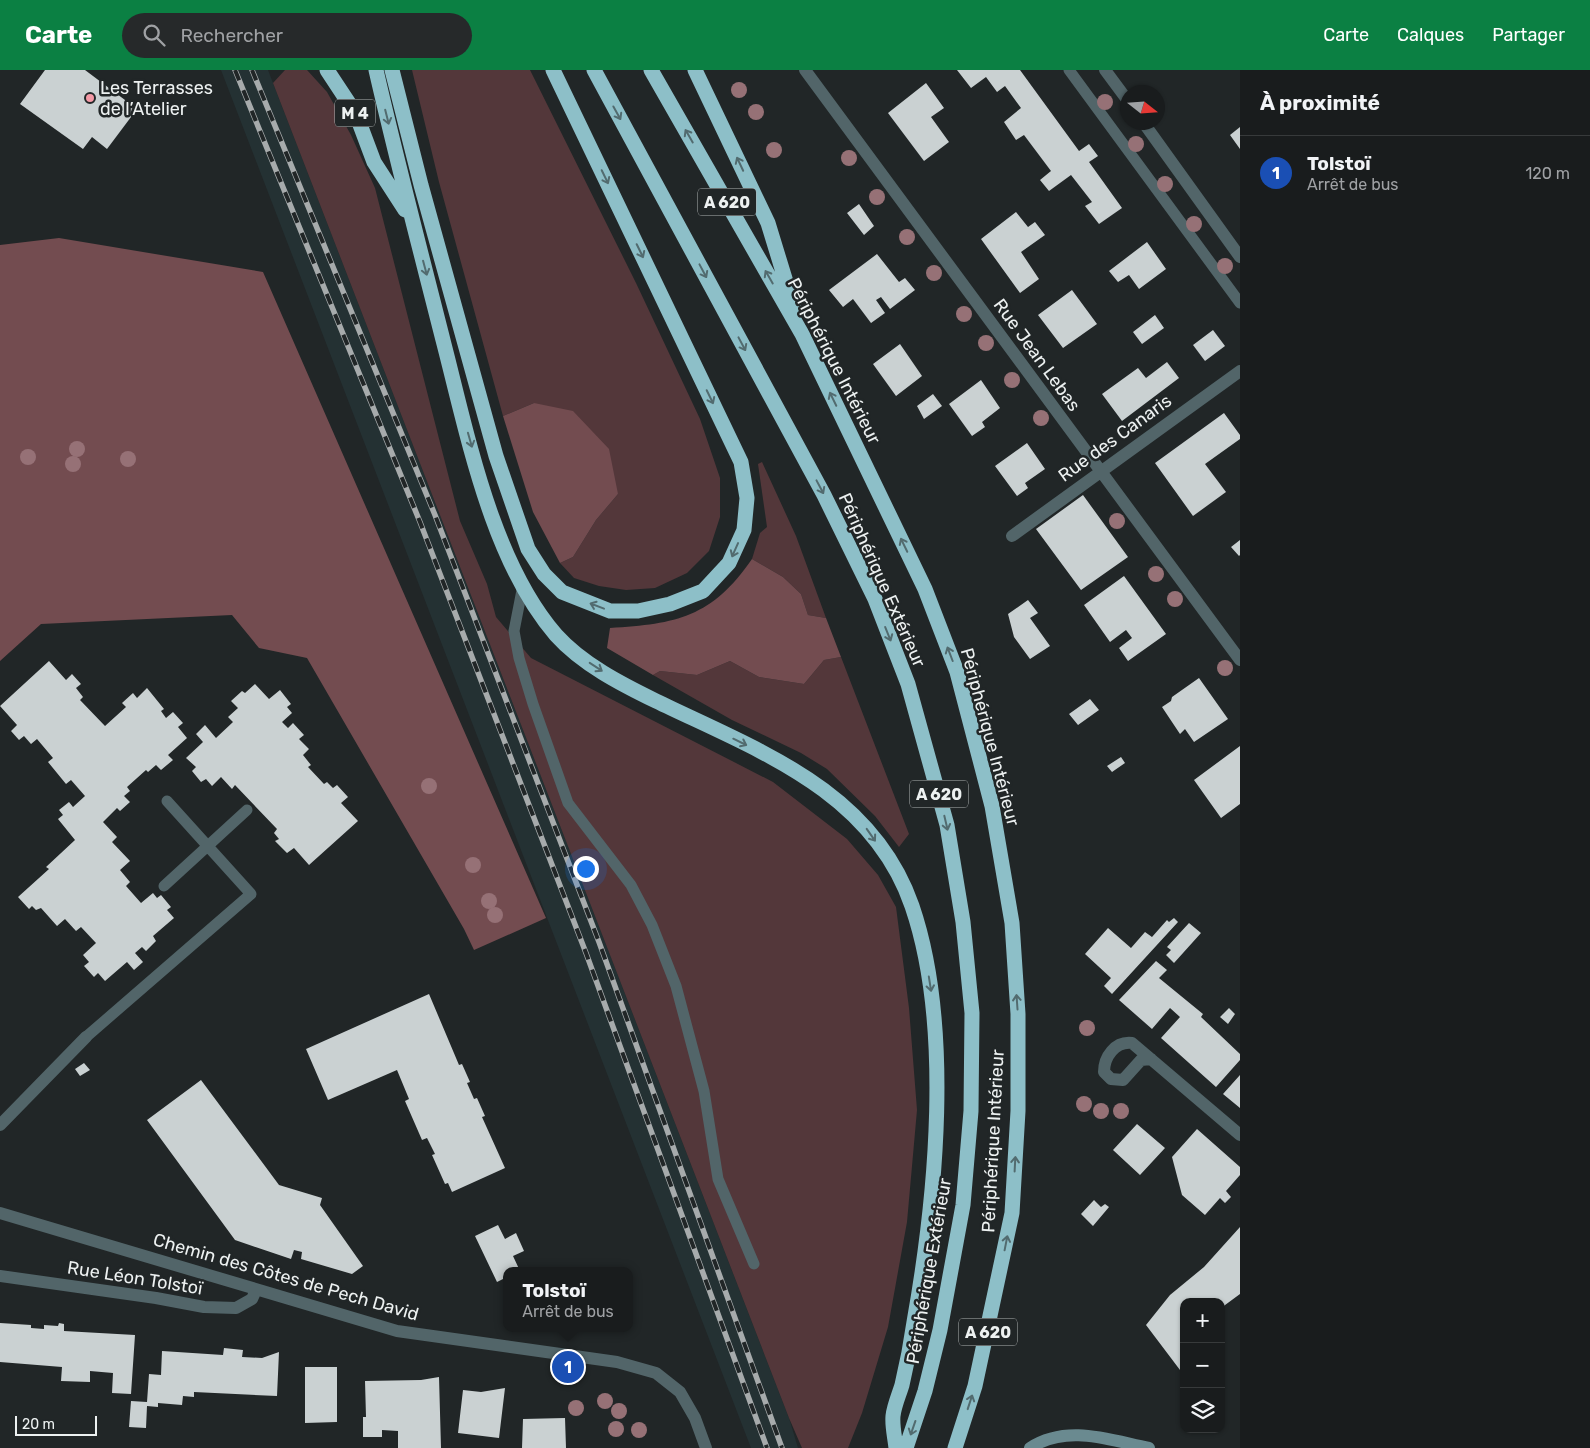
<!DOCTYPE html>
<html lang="fr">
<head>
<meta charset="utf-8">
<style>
	body { margin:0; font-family:Rubik,sans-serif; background:#26292a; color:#f1f3f6 }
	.controls { position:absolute; right:15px; bottom:15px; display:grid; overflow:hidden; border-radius:10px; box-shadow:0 1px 4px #0004 }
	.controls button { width:45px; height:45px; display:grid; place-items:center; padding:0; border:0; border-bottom:1px solid #373a3b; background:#191c1d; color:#f1f3f6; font:25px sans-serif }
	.compass { position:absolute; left:1120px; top:15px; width:45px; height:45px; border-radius:50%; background:#191c1d; box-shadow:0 1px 4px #0004; rotate:107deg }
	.scale { position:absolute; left:15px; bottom:12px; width:82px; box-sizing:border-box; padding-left:5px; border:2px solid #edf1f1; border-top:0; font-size:14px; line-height:18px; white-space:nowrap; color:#edf1f1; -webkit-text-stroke:4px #212627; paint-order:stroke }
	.you { position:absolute; left:585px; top:798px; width:18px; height:18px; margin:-12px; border:4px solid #fff; border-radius:50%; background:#1a73e8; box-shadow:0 0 0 8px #1a73e833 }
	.badge { display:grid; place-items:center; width:32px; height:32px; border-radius:50%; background:#0b8043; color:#fff; font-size:16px; font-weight:700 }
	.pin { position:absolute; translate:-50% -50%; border:2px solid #fff; box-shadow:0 1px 5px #0006 }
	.popup { position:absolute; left:503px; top:1197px; width:130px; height:65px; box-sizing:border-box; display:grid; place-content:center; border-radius:10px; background:#191c1d; filter:drop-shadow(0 1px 4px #0005); font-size:16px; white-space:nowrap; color:#9fa1a4 }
	.popup b { font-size:19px; color:#f1f3f6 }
	.popup::after { content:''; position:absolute; left:50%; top:100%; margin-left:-10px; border:10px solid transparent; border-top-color:#191c1d }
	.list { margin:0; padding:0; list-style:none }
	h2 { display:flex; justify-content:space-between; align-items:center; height:65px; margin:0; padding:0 20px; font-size:21px }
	h2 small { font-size:16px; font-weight:400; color:#9fa1a4 }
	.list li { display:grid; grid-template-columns:32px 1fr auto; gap:15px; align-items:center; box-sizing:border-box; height:75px; padding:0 20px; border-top:1px solid #373a3b }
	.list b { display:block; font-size:19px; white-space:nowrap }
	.list p { margin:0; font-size:16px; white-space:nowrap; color:#9fa1a4 }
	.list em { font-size:16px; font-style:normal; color:#9fa1a4 }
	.icon { flex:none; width:28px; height:28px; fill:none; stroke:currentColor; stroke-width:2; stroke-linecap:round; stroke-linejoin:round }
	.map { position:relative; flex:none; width:1240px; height:1378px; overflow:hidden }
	header { display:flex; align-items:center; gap:30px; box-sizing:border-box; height:70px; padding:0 25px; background:#0b8043; color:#fff }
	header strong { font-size:24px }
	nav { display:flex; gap:28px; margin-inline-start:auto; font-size:18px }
	.search { width:350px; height:45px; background:#26292a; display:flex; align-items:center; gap:12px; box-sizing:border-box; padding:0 18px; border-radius:28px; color:#9fa1a4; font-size:19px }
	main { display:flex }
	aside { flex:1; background:#191c1d }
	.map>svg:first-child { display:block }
	.built { fill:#243133 }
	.green { fill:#53373a }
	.forest { fill:#734c50 }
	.building { fill:#cad1d2 }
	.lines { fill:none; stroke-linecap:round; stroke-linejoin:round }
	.lane { stroke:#526569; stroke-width:11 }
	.street { stroke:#526569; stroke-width:12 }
	.secondary { stroke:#6a8a90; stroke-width:12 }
	.highway { stroke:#8dbfc8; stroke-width:15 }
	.rail-casing { stroke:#a7abac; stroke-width:5.5 }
	.rail { stroke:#212627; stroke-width:4; stroke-dasharray:11; stroke-linecap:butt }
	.tree { fill:#967176 }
	.oneway { stroke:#526b6f }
	.poi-dot { fill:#f49aa6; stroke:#212627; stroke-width:2 }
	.labels { text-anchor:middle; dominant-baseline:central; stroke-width:5; stroke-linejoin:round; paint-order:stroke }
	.shield { fill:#212627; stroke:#b0b4b4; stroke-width:1 }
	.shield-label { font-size:16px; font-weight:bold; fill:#edf1f1 }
	.poi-label { font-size:18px; fill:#edf1f1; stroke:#212627; text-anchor:start }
	.street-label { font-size:18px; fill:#edf1f1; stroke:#212627 }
</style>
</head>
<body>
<header>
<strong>Carte</strong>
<div class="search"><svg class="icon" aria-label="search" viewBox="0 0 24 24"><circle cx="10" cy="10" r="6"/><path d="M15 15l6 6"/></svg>Rechercher</div>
<nav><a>Carte</a><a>Calques</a><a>Partager</a></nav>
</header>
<main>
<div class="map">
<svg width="1240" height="1378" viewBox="0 0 1240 1378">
	<rect width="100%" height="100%" fill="#212627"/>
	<path class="built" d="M221,0H268L789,1348L798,1378H751Z"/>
	<path class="green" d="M285,0H307L327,22L351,65L375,118L460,451L487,514L496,547L531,588L773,712L847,769L878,805L896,837L909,938L917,1040L907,1152L888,1257L862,1343L848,1378H802L789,1348L273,13Z
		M412,0H530L636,213L700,349L720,408V447L709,481L687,503L655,518L626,520L599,516L574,508L560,493L573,487L596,450L618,424L534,333L503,346L439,112Z
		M762,392L796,466L826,548L808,545L801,524L783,507L752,489L760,463L767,457L758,394Z
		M841,587L909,764L899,777L875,746L827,699L801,683L732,650L653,605L660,601L697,605L730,591L759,607L804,614L824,590Z"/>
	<path class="forest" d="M59,168L263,202L546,848L474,880L464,859L307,588L259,578L232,545L41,554L0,591V175Z
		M534,333L573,341L609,379L618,424L596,450L573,487L560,493L533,442L503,346Z
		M752,489L783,507L801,524L808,545L826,548L841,587L824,590L804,614L759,607L730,591L697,605L660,601L653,605L607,578L610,558C677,554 712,547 752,489Z"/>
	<path class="building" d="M45,0H85L137,39L107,79L92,67L83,79L20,34Z
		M957,0H1020L1079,81L1089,74L1098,86L1089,92L1122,138L1099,154L1085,136L1092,132L1071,105L1049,121L1040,110L1051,101L1024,65L1016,70L1004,52L1021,38L1005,16L997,22L986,7L971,18Z
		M926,13L944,38L931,47L949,72L924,91L888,43Z
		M1240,57V79L1230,65Z
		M859,134L874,156L864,165L847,143Z
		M1016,142L1028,157L1035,152L1045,165L1021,182L1039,209L1020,223L981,169Z
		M1147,172L1166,199L1139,219L1129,205L1118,212L1109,201Z
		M877,184L899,212L905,208L915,220L890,239L881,227L876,230L885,243L871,253L853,229L843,237L829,220Z
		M1072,220L1097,254L1063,278L1038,245Z
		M1155,245L1164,258L1142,274L1133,262Z
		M1213,260L1225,276L1205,291L1193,275Z
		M900,274L922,306L896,326L873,294Z
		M1167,292L1179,308L1122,351L1102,324L1138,298L1146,308Z
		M981,310L1000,338L982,352L985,357L972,366L949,334Z
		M933,324L942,336L924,349L917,336Z
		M1224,343L1240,365V369L1205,394L1226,422L1193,446L1155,393Z
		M1027,373L1045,399L1025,413L1028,418L1017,426L995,396Z
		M1083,425L1128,487L1081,520L1036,459Z
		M1240,470V485L1239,486L1231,477Z
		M1124,506L1166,564L1128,591L1119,578L1132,568L1126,560L1110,572L1084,535Z
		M1028,530L1038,543L1030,548L1050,576L1030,589L1014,567L1008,544Z
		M49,591L66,610L72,604L81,614L76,618L83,627L80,630L105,656L126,637L122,633L133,623L137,628L147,618L164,639L161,641L166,648L173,642L183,653L178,657L187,668L168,685L173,690L161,700L156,695L148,702L146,700L127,717L130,721L124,726L130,732L120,741L117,738L103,752L117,767L112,772L130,791L120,800L130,812L126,816L141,833L153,823L157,828L161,825L171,837L167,840L174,848L153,866L156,871L146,881L142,877L135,883L143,892L134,900L127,892L105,911L98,903L94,907L84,896L89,892L83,885L96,873L81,857L76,861L65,849L57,856L41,838L36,840L32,836L29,839L18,827L49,799L46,797L75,770L58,749L63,745L59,740L69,732L73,737L85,726L71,710L66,714L48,692L53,688L37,669L31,674L24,666L19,670L11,661L17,655L0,636Z
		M1199,608L1228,649L1194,672L1185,659L1180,664L1162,637L1171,631L1172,627Z
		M255,614L269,629L280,620L291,634L287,637L292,643L282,652L288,658L293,653L304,665L299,669L309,679L303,685L311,695L308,697L324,714L327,712L333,718L337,715L348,727L341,733L358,751L309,795L294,778L287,783L275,771L279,769L274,763L277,759L235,715L232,719L221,707L212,716L206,709L201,712L192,701L196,697L186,688L203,672L196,664L205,655L216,668L233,652L228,647L238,638L231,631L242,621L245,623Z
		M1090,629L1099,640L1078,655L1069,644Z
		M1240,676V734L1221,748L1194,710Z
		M1121,687L1125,693L1112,702L1107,696Z
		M1174,848L1178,852L1112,924L1104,916L1111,908L1085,884L1108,858L1131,878L1145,862L1152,867L1167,850L1169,852Z
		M1189,853L1201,863L1174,893L1166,885L1171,880L1167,877Z
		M1156,891L1167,900L1159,908L1203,944L1201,947L1240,984V990L1216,1017L1161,968L1180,947L1170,938L1152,959L1119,930Z
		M429,924L459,995L462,994L470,1012L467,1013L474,1029L477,1028L485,1046L482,1047L505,1098L452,1122L448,1113L445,1114L432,1085L435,1084L427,1068L422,1070L405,1031L409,1029L397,1000L328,1030L306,979Z
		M1229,938L1235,944L1228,954L1220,947Z
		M84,993L90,1000L80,1006L75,999Z
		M1240,1005V1038L1223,1024Z
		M201,1010L279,1115L322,1128L320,1135L363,1196L352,1204L301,1189L302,1182L294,1180L291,1189L235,1170L147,1050Z
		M1137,1054L1165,1078L1140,1105L1113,1080Z
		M1197,1059L1240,1097V1105L1226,1121L1231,1127L1225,1133L1220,1128L1205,1145L1182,1125L1172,1087Z
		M1094,1130L1101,1137L1105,1134L1109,1137L1093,1156L1081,1144Z
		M498,1155L505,1169L516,1163L524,1181L513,1186L520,1201H507V1207L497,1212L475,1166Z
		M1240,1157V1224L1221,1238V1232H1184V1297L1180,1300L1146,1255L1170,1225L1204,1197Z
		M0,1253L31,1255V1258L44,1259V1255L58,1256L59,1253L64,1254V1261L135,1265L131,1324L112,1323L113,1303L90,1301V1312L61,1311L62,1297L0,1292Z
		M224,1278L243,1280L242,1287L262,1288L279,1282L277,1326L194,1322V1327L183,1326L182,1335L158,1333V1337L147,1336L146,1358L129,1357L131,1331L147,1332L149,1304L161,1305L162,1281L223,1285Z
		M305,1297H337V1352L305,1353Z
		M439,1307L441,1378H398V1361L382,1360V1367H363V1347H366L365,1311L421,1310Z
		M505,1318L499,1368L458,1363L463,1320L481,1322Z
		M565,1348L566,1378H522L523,1349Z"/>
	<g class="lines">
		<path class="lane" d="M1069,0L1240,233
			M523,515L514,561L519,588L533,634L568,733L631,815L652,855L676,916L704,1021L718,1109L754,1194
			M164,816L247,740
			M86,967L251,824L167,731"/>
		<path class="street" d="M805,0L1240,590
			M1105,0L1128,31
			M1143,52L1240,187
			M1012,466L1240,301
			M1151,989L1141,990L1123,1010L1111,1009L1104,1002C1104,987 1115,971 1132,973L1240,1065
			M0,1055L86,967
			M0,1143L397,1261L617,1292L656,1303L680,1322L695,1348L706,1378
			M0,1206L156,1228L204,1237L236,1238L252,1229L256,1220"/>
		<path class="secondary" d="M1030,1378C1067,1354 1109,1370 1149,1378"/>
		<path class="highway" d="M327,0L356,44L374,92L405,140
			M376,0C397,92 421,183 444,274C468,367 492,491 556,565C582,594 621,614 656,631C757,680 872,720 912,836C953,956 936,1128 914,1252C911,1273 907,1294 902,1315C899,1325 894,1336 893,1346C892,1356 895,1368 896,1378
			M392,0L421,115L496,386L528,479L544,504L562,522L610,541H638L670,534L703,521L729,493L744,460L747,428L741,392L553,0
			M594,0L824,425L875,529L908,614L947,755L963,852L972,943L971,1041L963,1135L940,1260L925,1321L906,1378
			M651,0L802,264L925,519L957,602L992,736L1012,853L1018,944V1041L1012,1143L975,1316L955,1378
			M695,0L768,153L794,238"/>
		<g class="rail-casing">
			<path id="rail" d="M235,0L420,452L586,883L767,1378
				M252,0L435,445L599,872L782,1378"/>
		</g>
		<use href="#rail" class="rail"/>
	</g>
	<g class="tree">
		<circle cx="739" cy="20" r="8"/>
		<circle cx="1105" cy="32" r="8"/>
		<circle cx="756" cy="42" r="8"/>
		<circle cx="1136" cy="74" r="8"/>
		<circle cx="774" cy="80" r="8"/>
		<circle cx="849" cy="88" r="8"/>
		<circle cx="1165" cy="114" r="8"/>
		<circle cx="877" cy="127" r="8"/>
		<circle cx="1194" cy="154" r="8"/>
		<circle cx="907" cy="167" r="8"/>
		<circle cx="1225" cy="196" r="8"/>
		<circle cx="934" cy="203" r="8"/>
		<circle cx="964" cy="244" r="8"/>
		<circle cx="986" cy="273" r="8"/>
		<circle cx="1012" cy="310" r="8"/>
		<circle cx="1041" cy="348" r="8"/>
		<circle cx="77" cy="379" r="8"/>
		<circle cx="28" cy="387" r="8"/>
		<circle cx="128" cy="389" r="8"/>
		<circle cx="73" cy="394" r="8"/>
		<circle cx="1117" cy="451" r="8"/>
		<circle cx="1156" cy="504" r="8"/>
		<circle cx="1175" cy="529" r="8"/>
		<circle cx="1225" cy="598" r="8"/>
		<circle cx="429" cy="716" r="8"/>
		<circle cx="473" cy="795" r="8"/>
		<circle cx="489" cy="831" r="8"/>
		<circle cx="495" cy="845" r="8"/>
		<circle cx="1087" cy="958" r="8"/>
		<circle cx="1084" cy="1034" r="8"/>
		<circle cx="1101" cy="1041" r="8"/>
		<circle cx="1121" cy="1041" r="8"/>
		<circle cx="605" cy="1331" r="8"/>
		<circle cx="576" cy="1338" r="8"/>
		<circle cx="619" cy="1341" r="8"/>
		<circle cx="616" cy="1359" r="8"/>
		<circle cx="639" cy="1360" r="8"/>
	</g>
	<defs><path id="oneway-shaft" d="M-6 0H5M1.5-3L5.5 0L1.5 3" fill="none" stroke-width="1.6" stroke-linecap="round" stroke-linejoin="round" transform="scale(1.25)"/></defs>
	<g class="oneway">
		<use href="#oneway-shaft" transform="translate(617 43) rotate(61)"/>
		<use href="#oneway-shaft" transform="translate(387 47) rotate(76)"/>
		<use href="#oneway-shaft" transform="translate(689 66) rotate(-120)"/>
		<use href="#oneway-shaft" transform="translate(740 94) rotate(-115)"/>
		<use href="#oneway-shaft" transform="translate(605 107) rotate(64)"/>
		<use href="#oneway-shaft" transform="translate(640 181) rotate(64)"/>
		<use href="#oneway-shaft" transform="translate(425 198) rotate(75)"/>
		<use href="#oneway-shaft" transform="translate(703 201) rotate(62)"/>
		<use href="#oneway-shaft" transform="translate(769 207) rotate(-120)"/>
		<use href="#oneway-shaft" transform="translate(742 274) rotate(62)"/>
		<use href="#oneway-shaft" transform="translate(710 327) rotate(64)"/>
		<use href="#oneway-shaft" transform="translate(833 329) rotate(-116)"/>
		<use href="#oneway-shaft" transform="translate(470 370) rotate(74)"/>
		<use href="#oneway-shaft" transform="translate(820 417) rotate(62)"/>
		<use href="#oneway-shaft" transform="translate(904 475) rotate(-116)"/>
		<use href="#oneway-shaft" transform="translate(735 480) rotate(114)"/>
		<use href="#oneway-shaft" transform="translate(597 536) rotate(-159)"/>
		<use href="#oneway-shaft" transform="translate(888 564) rotate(68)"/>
		<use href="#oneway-shaft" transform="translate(950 584) rotate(-111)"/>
		<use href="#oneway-shaft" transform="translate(596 597) rotate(33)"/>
		<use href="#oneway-shaft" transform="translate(740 672) rotate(26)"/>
		<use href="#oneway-shaft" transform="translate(946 753) rotate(77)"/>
		<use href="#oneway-shaft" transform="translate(871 765) rotate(55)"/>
		<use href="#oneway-shaft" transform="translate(930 914) rotate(81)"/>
		<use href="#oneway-shaft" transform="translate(1017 932) rotate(-94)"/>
		<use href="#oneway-shaft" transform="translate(1015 1094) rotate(-87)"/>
		<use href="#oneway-shaft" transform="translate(1006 1173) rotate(-79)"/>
		<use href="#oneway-shaft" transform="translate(970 1332) rotate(-72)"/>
		<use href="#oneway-shaft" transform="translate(913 1358) rotate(109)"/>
	</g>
	<circle class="poi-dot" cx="90" cy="28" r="5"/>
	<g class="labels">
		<g class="shield">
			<rect x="335" y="29.5" width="40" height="27" rx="4"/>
			<rect x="698" y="118.5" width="58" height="27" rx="4"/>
			<rect x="910" y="710.5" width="58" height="27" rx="4"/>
			<rect x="959" y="1248.5" width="58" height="27" rx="4"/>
		</g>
		<g class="shield-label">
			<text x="355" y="43">M 4</text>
			<text x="727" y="132">A 620</text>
			<text x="939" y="724">A 620</text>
			<text x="988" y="1262">A 620</text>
		</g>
		<g class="poi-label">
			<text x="100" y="18">Les Terrasses<tspan x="100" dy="21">de l’Atelier</tspan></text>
		</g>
		<g class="street-label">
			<text transform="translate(1037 285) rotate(54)">Rue Jean Lebas</text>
			<text transform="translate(834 291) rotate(63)">Périphérique Intérieur</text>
			<text transform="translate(1115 368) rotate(-36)">Rue des Canaris</text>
			<text transform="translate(882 510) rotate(66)">Périphérique Extérieur</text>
			<text transform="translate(990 667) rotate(75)">Périphérique Intérieur</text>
			<text transform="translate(993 1071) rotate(-87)">Périphérique Intérieur</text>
			<text transform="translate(929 1201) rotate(-80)">Périphérique Extérieur</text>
			<text transform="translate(286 1207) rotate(16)">Chemin des Côtes de Pech David</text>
			<text transform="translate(135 1208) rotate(9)">Rue Léon Tolstoï</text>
		</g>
	</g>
</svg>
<div class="controls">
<button>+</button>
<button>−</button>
<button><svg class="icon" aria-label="layers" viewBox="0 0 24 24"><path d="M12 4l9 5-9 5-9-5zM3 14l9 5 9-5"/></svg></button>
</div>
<svg class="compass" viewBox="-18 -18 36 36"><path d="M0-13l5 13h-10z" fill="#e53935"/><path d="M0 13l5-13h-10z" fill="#9fa1a4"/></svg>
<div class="scale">20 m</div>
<div class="you"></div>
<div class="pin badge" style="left:568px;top:1297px;background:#1a4fb4">1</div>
<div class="popup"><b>Tolstoï</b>Arrêt de bus</div>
</div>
<aside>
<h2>À proximité<small></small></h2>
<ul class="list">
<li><span class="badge" style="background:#1a4fb4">1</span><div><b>Tolstoï</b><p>Arrêt de bus</p></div><em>120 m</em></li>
</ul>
</aside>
</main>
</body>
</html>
